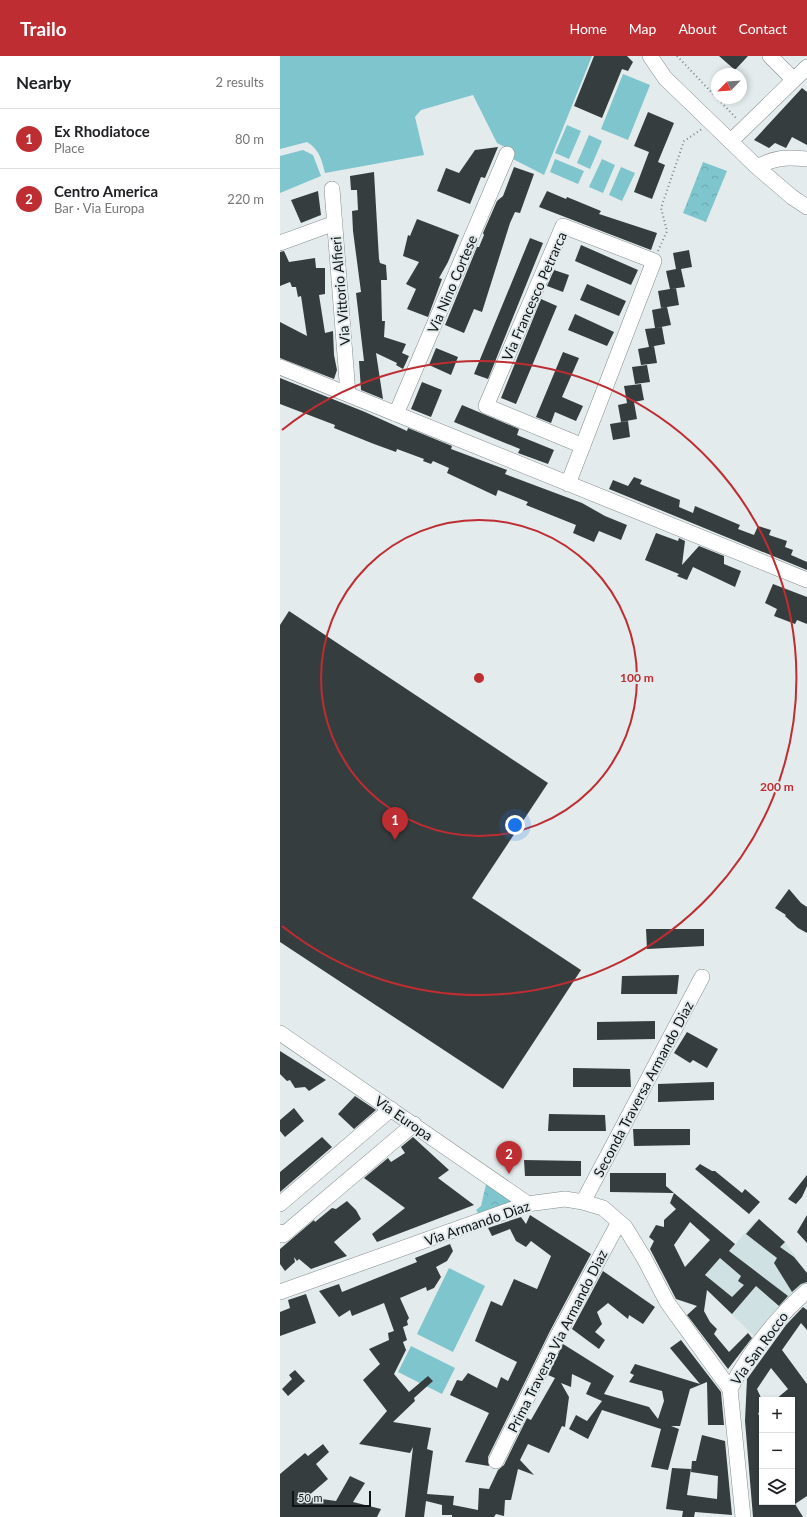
<!DOCTYPE html>
<html lang="en">
<head>
<meta charset="utf-8">
<style>
	body { margin:0; font-family:Lato,sans-serif; background:#f2f2f2; color:#202124 }
	.controls { position:absolute; right:12px; bottom:12px; display:grid; overflow:hidden; border-radius:0px; box-shadow:0 2px 6px #0003 }
	.controls button { width:36px; height:36px; display:grid; place-items:center; padding:0; border:0; border-bottom:1px solid #e0e0e0; background:#fff; color:#202124; font:20px sans-serif }
	.compass { position:absolute; left:431px; top:12px; width:36px; height:36px; border-radius:50%; background:#fff; box-shadow:0 2px 6px #0003; rotate:245deg }
	.scale { position:absolute; left:12px; bottom:10px; width:79px; box-sizing:border-box; padding-left:4px; border:2px solid #101313; border-top:0; font-size:11px; line-height:14px; white-space:nowrap; color:#101313; -webkit-text-stroke:3px #e3ebec; paint-order:stroke }
	.you { position:absolute; left:235px; top:769px; width:14px; height:14px; margin:-10px; border:3px solid #fff; border-radius:50%; background:#1a73e8; box-shadow:0 0 0 6px #1a73e833 }
	.badge { display:grid; place-items:center; width:26px; height:26px; border-radius:50%; background:#bd2d31; color:#fff; font-size:13px; font-weight:700 }
	.pin { position:absolute; translate:-50% -33px; filter:drop-shadow(0 1px 2px #0008) }
	.pin::after { content:''; position:absolute; top:21px; width:14px; height:12px; background:inherit; clip-path:polygon(0 0,100% 0,50% 100%) }
	.list { margin:0; padding:0; list-style:none }
	h2 { display:flex; justify-content:space-between; align-items:center; height:52px; margin:0; padding:0 16px; font-size:17px }
	h2 small { font-size:13px; font-weight:400; color:#757577 }
	.list li { display:grid; grid-template-columns:26px 1fr auto; gap:12px; align-items:center; box-sizing:border-box; height:60px; padding:0 16px; border-top:1px solid #e0e0e0 }
	.list b { display:block; font-size:15px; white-space:nowrap }
	.list p { margin:0; font-size:13px; white-space:nowrap; color:#757577 }
	.list em { font-size:13px; font-style:normal; color:#757577 }
	.icon { flex:none; width:22px; height:22px; fill:none; stroke:currentColor; stroke-width:2; stroke-linecap:round; stroke-linejoin:round }
	.map { position:relative; flex:none; width:527px; height:1461px; overflow:hidden }
	header { display:flex; align-items:center; gap:24px; box-sizing:border-box; height:56px; padding:0 20px; background:#bd2d31; color:#fff }
	header strong { font-size:19px }
	nav { display:flex; gap:22px; margin-inline-start:auto; font-size:14px }
	main { display:flex }
	aside { flex:1; background:#fff }
	.map>svg:first-child { display:block }
	.built { fill:#cfe1e3 }
	.grass { fill:#7fc5cd }
	.forest { fill:url(#forest-crowns) }
	.building { fill:#363d3e; fill-rule:evenodd }
	.lines { fill:none; stroke-linecap:round; stroke-linejoin:round }
	.minor-casing { stroke:#858c8d; stroke-width:16 }
	.path { stroke:#7e8384; stroke-width:2; stroke-dasharray:1 3; stroke-linecap:butt }
	.minor { stroke:#fff; stroke-width:15 }
	.ring { fill:none; stroke:#bd2d31; stroke-width:2 }
	.labels { text-anchor:middle; dominant-baseline:central; stroke-width:4; stroke-linejoin:round; paint-order:stroke }
	.street-label { font-size:14px; fill:#101313; stroke:#e3ebec }
	.centre { fill:#bd2d31; stroke:#e3ebec; stroke-width:2 }
	.ring-label { font-size:12px; text-anchor:middle; font-weight:bold; fill:#bd2d31; stroke:#e3ebec; stroke-width:4; stroke-linejoin:round; paint-order:stroke }
</style>
</head>
<body>
<header>
<strong>Trailo</strong>
<nav><a>Home</a><a>Map</a><a>About</a><a>Contact</a></nav>
</header>
<main>
<aside>
<h2>Nearby<small>2 results</small></h2>
<ul class="list">
<li><span class="badge">1</span><div><b>Ex Rhodiatoce</b><p>Place</p></div><em>80 m</em></li>
<li><span class="badge">2</span><div><b>Centro America</b><p>Bar · Via Europa</p></div><em>220 m</em></li>
</ul>
</aside>
<div class="map">
<svg width="527" height="1461" viewBox="0 0 527 1461">
	<defs>
		<pattern id="forest-crowns" width="20" height="18" patternUnits="userSpaceOnUse"><rect width="20" height="18" fill="#7fc5cd"/><path d="M2 6a3 3 0 1 1 6 0M12 15a3 3 0 1 1 6 0" fill="none" stroke="#6da8af"/></pattern>
	</defs>
	<rect width="100%" height="100%" fill="#e3ebec"/>
	<path class="built" d="M475,1165L489,1172L505,1186L527,1217V1229L476,1282L426,1233L415,1232L438,1204L446,1199Z"/>
	<path class="grass" d="M0,0H312L264,119L231,102L233,95L217,87L193,39L141,54L135,61L144,99L45,117C42,104 39,93 27,86L0,93Z
		M343,18L370,29L348,84L321,73Z
		M287,69L301,75L289,103L275,97Z
		M309,79L322,85L310,113L297,107Z
		M23,94L33,99L41,120L0,137V100Z
		M275,103L304,115L298,128L270,116Z
		M322,103L335,109L323,137L309,131Z
		M341,111L355,117L342,145L329,139Z
		M169,1212L205,1230L173,1296L137,1278Z
		M131,1290L175,1312L162,1338L118,1316Z"/>
	<path class="forest" d="M423,106L447,115L426,166L403,157Z
		M207,1124L237,1144L201,1161L196,1154L201,1150Z"/>
	<path class="building" d="M314,0H347L353,6L348,15L342,13L322,62L294,50Z
		M439,0H468L455,14Z
		M522,32L527,36V89L512,81L506,92L495,87L489,92L474,84Z
		M368,56L394,67L378,106L385,109L372,143L354,136L369,96L354,90Z
		M218,91L205,122L201,121L190,148L157,135L166,112L179,117L195,94Z
		M234,111L254,118L240,157L235,156L230,167L202,256L194,253L184,277L165,269L197,191H199L204,179L203,177L217,145L223,140Z
		M94,116L99,203L100,207L106,209L107,224H101L102,265H105L104,281L126,288L122,297L129,300L123,313L116,309L117,307L96,297L103,343L81,334L79,305H84L76,237L81,236L73,175L72,155L78,154L77,134H71L70,120Z
		M38,135L41,159L21,167L11,144Z
		M267,135L286,143L287,141L321,155L319,158L377,177L371,194L259,151Z
		M137,163L179,179L168,206L159,222L162,223L148,261L127,253L136,233L126,228L139,206L123,200L128,179L130,180Z
		M250,182L263,187L208,323L194,318Z
		M301,189L358,214L351,229L295,205Z
		M409,194L412,211L401,213L405,231L390,233L386,215L396,213L393,197Z
		M4,195L9,206L35,202L36,212H45V238L39,239L45,277L53,275L54,299L57,314L54,323L0,302V266L27,280L21,240L18,241L16,231H12L10,226L0,230V196Z
		M274,214L289,219L283,236L267,230Z
		M307,228L346,245L339,260L300,244Z
		M396,232L399,249L381,252L378,235Z
		M261,243L277,250L236,348L221,342Z
		M387,251L391,269L376,272L382,271L385,288L369,291L365,273L375,272L372,254Z
		M295,258L334,276L327,290L288,274Z
		M374,290L377,307L361,309L358,293Z
		M156,292L178,301L171,319L149,309Z
		M283,296L299,302L282,341L303,350L296,365L275,356L271,367L256,361Z
		M367,309L370,326L355,328L352,311Z
		M0,322L85,356L127,375L128,372L172,390L171,393L227,414L225,418L302,447L325,460L347,469L341,484L319,475L314,486L293,477L296,469L246,449L248,446L218,434L216,440L167,417L169,412L153,405L151,408L143,405L144,403L117,393L116,396L94,388L54,372L55,369L0,348Z
		M142,326L162,334L151,361L131,353Z
		M361,328L364,344L354,346L357,363L341,366L338,349L352,346L347,347L344,330Z
		M182,349L239,373L237,379L274,394L268,408L238,397L240,393L174,366Z
		M348,365L350,381L333,384L330,368Z
		M354,421L362,424L360,428L400,444L399,451L413,457L415,450L460,469L458,473L474,479L478,470L491,474L489,479L507,485L505,491L513,494L511,499L527,506V514L329,433L333,424L348,430Z
		M376,477L398,485L399,482L405,485L402,509L419,490L444,500V508L461,515L455,531L413,511L407,524L397,520L399,518L365,504Z
		M493,528L527,541V568L517,564L515,568L494,560L497,553L485,547Z
		M9,555L268,727L192,842L301,914L223,1033L0,886V569Z
		M509,833L521,847L527,851V877L518,872L505,860L506,859L495,852Z
		M366,873H424V890L367,893Z
		M399,919L397,938H341L342,920Z
		M375,965V983L317,984V966Z
		M407,976L438,993L427,1012L413,1004L410,1007L394,997Z
		M0,995L46,1024L29,1035L25,1031L15,1032L10,1024L7,1025L0,1018Z
		M293,1012L350,1013L351,1031H293Z
		M434,1026V1044L378,1046V1028Z
		M75,1040L96,1054L74,1073L58,1058Z
		M14,1052L24,1065L5,1081L0,1075V1064Z
		M269,1058L325,1059L326,1075H268Z
		M353,1073H410V1089L354,1090Z
		M42,1081L52,1091L0,1136V1116Z
		M133,1081L169,1114L158,1122L194,1149L97,1186L92,1178L125,1152L84,1122L108,1102L111,1106L125,1097L121,1091Z
		M244,1104L301,1105V1120H245Z
		M420,1108L432,1115H435L462,1137L465,1133L480,1146L469,1158L415,1113Z
		M330,1117H386V1130L394,1137L330,1136Z
		M527,1119V1130L522,1141L516,1148L508,1143Z
		M394,1137L455,1188L449,1195L508,1240L499,1250L476,1230L452,1258L427,1234L424,1255L430,1266L437,1273L434,1278L449,1296L468,1277L472,1282L448,1313L407,1259L417,1250L396,1243L370,1193L374,1185L369,1181L376,1169L384,1171V1164L396,1153L390,1147ZM410,1166L430,1184L405,1211L394,1189ZM440,1202L461,1220L458,1225L464,1229L452,1241L425,1219Z
		M67,1145L76,1154L81,1163L54,1186L67,1200L31,1213L19,1203L17,1205L14,1201L15,1206L5,1215L0,1208V1193L34,1164L35,1166L52,1152L56,1153Z
		M250,1159L311,1198L270,1275L208,1401L209,1410L185,1406L209,1357L170,1339L177,1324L182,1325L188,1317L217,1332L221,1321L228,1325L237,1306L195,1285L211,1245L222,1250L234,1223L257,1233L271,1200L251,1185L246,1191L236,1185L230,1173L212,1180L208,1172L241,1161L246,1168Z
		M527,1159V1187L517,1176Z
		M479,1163L505,1186L500,1191L514,1201L527,1217V1226L521,1228L512,1236L494,1207L497,1202L466,1178Z
		M170,1188L173,1195L167,1205L156,1211L161,1221L154,1232L147,1235L146,1231L120,1242L129,1262L127,1265L128,1269L123,1271L127,1284L123,1286L126,1294L114,1318L129,1336L148,1320L153,1325L134,1342L135,1345L113,1366L151,1372L147,1393L153,1395L147,1438L174,1440L173,1449L198,1454L199,1432L209,1433L218,1414L224,1409L247,1362L251,1364L275,1322L268,1319L283,1288L334,1320L324,1338L369,1351L378,1363L384,1345L382,1335L349,1326L354,1319L350,1317L355,1308L420,1328L390,1292L401,1284L441,1336L444,1369H428L427,1326L410,1333L400,1370H391L399,1373L388,1414L371,1411L381,1373L322,1354L308,1383L289,1373L296,1359L307,1365L322,1345L306,1338L311,1327L292,1318L291,1331L281,1327L289,1341L285,1371L282,1370L269,1397L248,1388L240,1404L254,1419L238,1413L231,1444H225L224,1460L216,1458L214,1461H172V1459H162V1449L146,1445L144,1461H125L133,1391L130,1397L79,1388L107,1355L83,1324L100,1308L89,1293L109,1284L108,1277L114,1275L104,1247L72,1260L70,1254L59,1261L39,1235L59,1228L62,1236L137,1206L135,1202Z
		M323,1215L375,1251L363,1268L349,1259L348,1263L328,1247L317,1256L322,1268L315,1276L325,1284L319,1293L292,1273Z
		M26,1238L36,1267L0,1280V1256L10,1252L8,1244Z
		M523,1251L527,1254V1274L521,1267L502,1294L527,1328V1440L515,1448L523,1461H473L465,1365L467,1323L506,1269ZM491,1312L508,1333L495,1344H512V1446H482V1367L478,1357L482,1355V1344L477,1333Z
		M15,1314L25,1325L8,1340L2,1333L12,1323L9,1319Z
		M422,1379L445,1385L452,1459L415,1456L414,1461H402L403,1455L386,1453L392,1412L411,1413L407,1439L437,1443L438,1420L411,1416L412,1405H416Z
		M43,1388L49,1396L36,1408L48,1423L27,1441L56,1445L70,1420L85,1427L73,1446L101,1453L97,1461H0V1418L25,1397L28,1400Z"/>
	<g class="lines">
		<g class="minor-casing">
			<path id="minor" d="M370,0L385,22L477,111L512,141L527,151
				M490,0L514,24
				M451,85L527,11
				M477,111C496,101 506,101 527,103
				M52,133L68,338
				M0,187L55,167
				M0,311L527,524
				M116,358L227,98
				M288,428L374,205L283,170L206,350L303,390
				M0,977L248,1148
				M303,1146L422,921
				M0,1148L111,1053
				M0,1176L3,1179L134,1068
				M0,1236L247,1148L285,1143L303,1146L323,1152L345,1171L364,1202L387,1246L450,1333
				M450,1333L463,1461
				M450,1333C469,1297 496,1262 527,1235
				M216,1405L278,1279L339,1166"/>
		</g>
		<path class="path" d="M397,0L457,63
			M378,195L387,175L381,152L404,85L422,73"/>
		<use href="#minor" class="minor"/>
	</g>
	<g class="ring">
		<circle cx="199" cy="622" r="158"/>
		<path d="M2 374A317 317 0 1 1 2 870"/>
	</g>
	<g class="labels">
		<g class="street-label">
			<text transform="translate(172 228) rotate(-67)">Via Nino Cortese</text>
			<text transform="translate(60 235) rotate(-95)">Via Vittorio Alfieri</text>
			<text transform="translate(254 240) rotate(-66)">Via Francesco Petrarca</text>
			<text transform="translate(363 1033) rotate(-62)">Seconda Traversa Armando Diaz</text>
			<text transform="translate(124 1062) rotate(35)">Via Europa</text>
			<text transform="translate(197 1167) rotate(-19)">Via Armando Diaz</text>
			<text transform="translate(277 1285) rotate(-63)">Prima Traversa Via Armando Diaz</text>
			<text transform="translate(479 1292) rotate(-54)">Via San Rocco</text>
		</g>
	</g>
	<circle cx="199" cy="622" r="6" class="centre"/>
	<g class="ring-label">
		<text x="357" y="626">100 m</text>
		<text x="497" y="735">200 m</text>
	</g>
</svg>
<div class="controls">
<button>+</button>
<button>−</button>
<button><svg class="icon" aria-label="layers" viewBox="0 0 24 24"><path d="M12 4l9 5-9 5-9-5zM3 14l9 5 9-5"/></svg></button>
</div>
<svg class="compass" viewBox="-18 -18 36 36"><path d="M0-13l5 13h-10z" fill="#e53935"/><path d="M0 13l5-13h-10z" fill="#757577"/></svg>
<div class="scale">50 m</div>
<div class="you"></div>
<div class="pin badge" style="left:115px;top:784px">1</div>
<div class="pin badge" style="left:229px;top:1118px">2</div>
</div>
</main>
</body>
</html>
